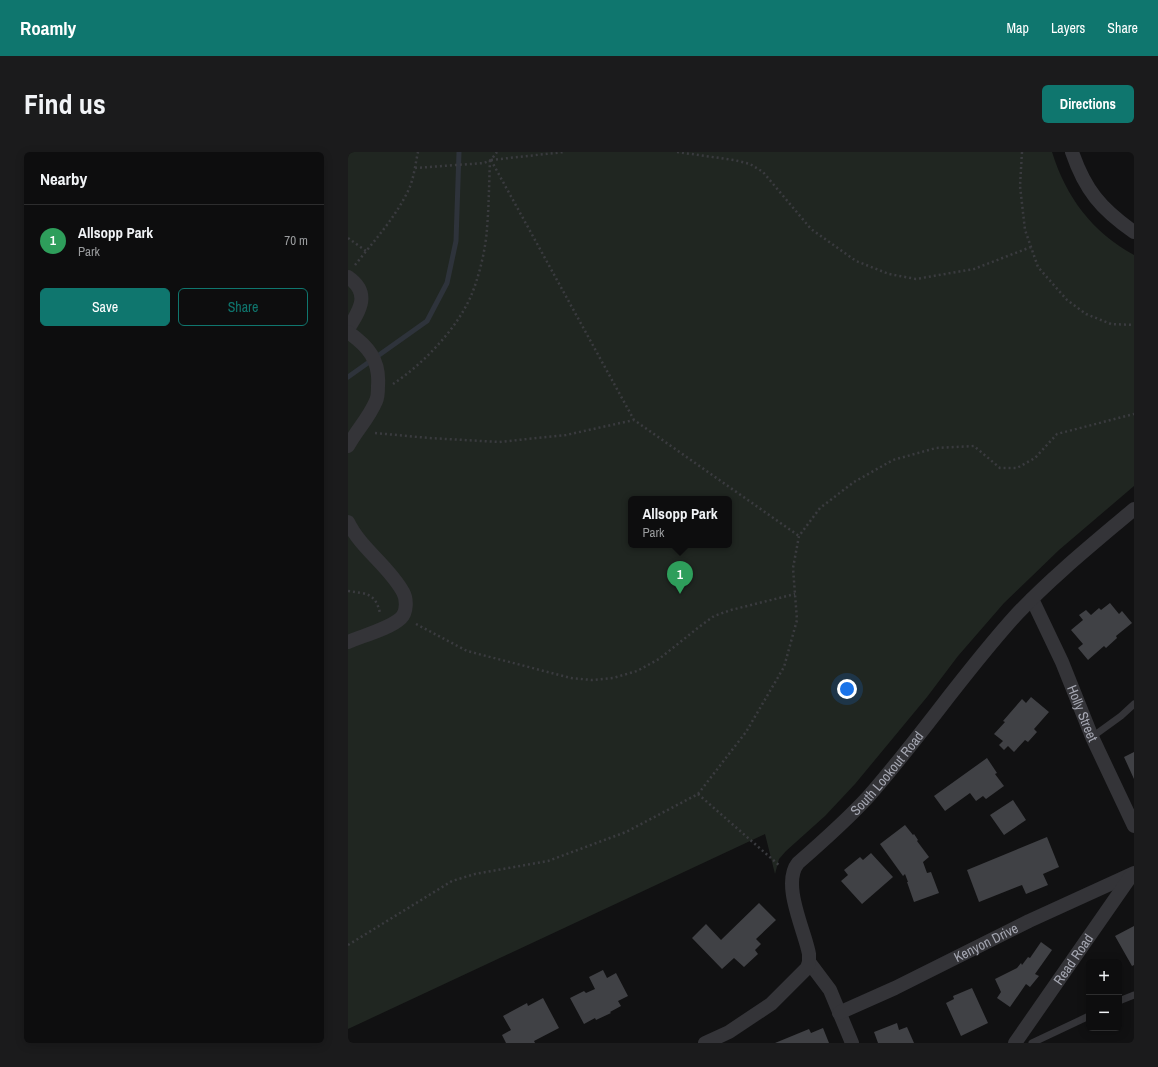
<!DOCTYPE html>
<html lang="en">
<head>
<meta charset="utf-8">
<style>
	body { margin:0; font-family:"Archivo Narrow",sans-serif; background:#1b1b1c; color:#f1f3f6 }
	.controls { position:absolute; right:12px; bottom:12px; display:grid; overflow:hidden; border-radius:6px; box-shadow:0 2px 10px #0003 }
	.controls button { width:36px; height:36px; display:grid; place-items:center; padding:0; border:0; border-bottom:1px solid #2d2d2e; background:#0d0d0e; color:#f1f3f6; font:20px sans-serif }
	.you { position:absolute; left:499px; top:537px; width:14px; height:14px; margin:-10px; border:3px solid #fff; border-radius:50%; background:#1a73e8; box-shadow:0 0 0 6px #1a73e833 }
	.badge { display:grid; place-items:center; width:26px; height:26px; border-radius:50%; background:#0f766e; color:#fff; font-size:13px; font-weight:700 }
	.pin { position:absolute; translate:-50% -33px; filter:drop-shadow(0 1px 2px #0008) }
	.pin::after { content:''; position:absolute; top:21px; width:14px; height:12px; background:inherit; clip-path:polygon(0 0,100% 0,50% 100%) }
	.popup { position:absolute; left:280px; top:344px; width:104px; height:52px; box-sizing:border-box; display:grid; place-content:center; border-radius:6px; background:#0d0d0e; filter:drop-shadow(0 1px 3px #0005); font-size:13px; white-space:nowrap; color:#9a9c9e }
	.popup b { font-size:15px; color:#f1f3f6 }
	.popup::after { content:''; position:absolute; left:50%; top:100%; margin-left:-8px; border:8px solid transparent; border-top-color:#0d0d0e }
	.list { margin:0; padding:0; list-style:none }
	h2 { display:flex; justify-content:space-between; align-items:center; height:52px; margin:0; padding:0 16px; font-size:17px }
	h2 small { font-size:13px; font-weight:400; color:#9a9c9e }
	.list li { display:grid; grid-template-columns:26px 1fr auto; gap:12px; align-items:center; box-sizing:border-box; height:72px; padding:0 16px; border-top:1px solid #2d2d2e }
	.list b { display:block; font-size:15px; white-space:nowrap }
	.list p { margin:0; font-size:13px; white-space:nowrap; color:#9a9c9e }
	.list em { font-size:13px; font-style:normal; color:#9a9c9e }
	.actions { display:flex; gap:8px; padding:12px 16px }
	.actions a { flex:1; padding:9px 0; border:1px solid #0f766e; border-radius:6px; text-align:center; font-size:14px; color:#0f766e }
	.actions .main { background:#0f766e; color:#fff }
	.map { position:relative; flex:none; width:786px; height:891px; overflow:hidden; border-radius:6px }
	header { display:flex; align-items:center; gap:24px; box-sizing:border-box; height:56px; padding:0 20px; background:#0f766e; color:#fff }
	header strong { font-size:19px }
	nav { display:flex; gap:22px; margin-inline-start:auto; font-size:14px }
	.intro { display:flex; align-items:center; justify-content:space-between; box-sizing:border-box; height:96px; padding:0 24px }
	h1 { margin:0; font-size:28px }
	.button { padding:10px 18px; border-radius:6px; background:#0f766e; color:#fff; font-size:14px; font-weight:700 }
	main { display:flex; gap:24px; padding:0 24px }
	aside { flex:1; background:#0d0d0e; border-radius:6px; box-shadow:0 2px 10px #0003 }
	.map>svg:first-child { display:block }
	.green { fill:#202621; fill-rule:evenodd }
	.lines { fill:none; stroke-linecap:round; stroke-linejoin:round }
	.stream { stroke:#2e333b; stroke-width:5 }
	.building { fill:#404145 }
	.path { stroke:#3a3b3f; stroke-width:2.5; stroke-dasharray:2 3; stroke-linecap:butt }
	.lane { stroke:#343438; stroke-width:7 }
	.street { stroke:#343438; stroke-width:14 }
	.labels { text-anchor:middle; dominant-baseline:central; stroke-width:3.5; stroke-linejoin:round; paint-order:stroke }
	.street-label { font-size:14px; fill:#a4a6b1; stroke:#0c0c0d }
</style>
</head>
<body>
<header>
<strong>Roamly</strong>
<nav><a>Map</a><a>Layers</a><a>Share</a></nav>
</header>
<div class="intro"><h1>Find us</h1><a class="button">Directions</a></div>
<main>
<aside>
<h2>Nearby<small></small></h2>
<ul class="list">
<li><span class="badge" style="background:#2e9e5b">1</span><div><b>Allsopp Park</b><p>Park</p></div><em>70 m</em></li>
</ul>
<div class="actions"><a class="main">Save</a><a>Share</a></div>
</aside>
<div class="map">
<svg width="786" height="891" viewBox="0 0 786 891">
	<rect width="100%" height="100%" fill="#111112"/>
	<path class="green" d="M0,0H704C718,45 744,80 786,103V334L711,398L656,451L610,504L579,545L507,632L477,664L438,699L431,707L427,722L417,682L0,877ZM283,347H381V393H283Z"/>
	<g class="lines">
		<path class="stream" d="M0,225L79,169L99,131L108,89L111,0"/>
	</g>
	<path class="building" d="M762,451L771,462L774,459L784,471L768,484L769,486L758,496L756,494L740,508L730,496L735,492L723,478L735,468L731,463L738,458L743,463L751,456L753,458Z
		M683,545L701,560L686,577L689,580L680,590L677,588L666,600L660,594L656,598L651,593L655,589L646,582L657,570L655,569L674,547L678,551Z
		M786,600V627L776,605Z
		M639,606L649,621L647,622L656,634L638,647L635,644L628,649L622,641L597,659L586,644Z
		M665,648L678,668L656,683L642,663Z
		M557,673L565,683L566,682L570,688L569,689L581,705L575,710L579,721L583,720L591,741L566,750L559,730H560L557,722L555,724L532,692Z
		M699,685L711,715L695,722L700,733L678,742L674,733L631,750L619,718Z
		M523,701L545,725L514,752L493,729L500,723L496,718L512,705L515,708Z
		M411,751L428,768L408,787L413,792L407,798L410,802L396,815L386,806L374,817L344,786L358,772L373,788Z
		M786,774V813L784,814L767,784Z
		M693,790L704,798L687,822L691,824L682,835L678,832L662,855L649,846L653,840L647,827L669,816L673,811L674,813L680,805L682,806Z
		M255,818L259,826L268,821L280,844L270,849L273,854L262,860L263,861L248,868L247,866L236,872L222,846L236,839L238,841L247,837L241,825Z
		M624,836L640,871L613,884L598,851L606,847L605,844Z
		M195,846L211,876L186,889L187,891H158L154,883L163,878L155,864L179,851L180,854Z
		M549,871L551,878L559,875L566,891H530L526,880Z
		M475,876L481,891H427L461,877L463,881Z"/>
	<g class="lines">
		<path class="path" d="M329,0L386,8L402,12L415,20L463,77L508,109L541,122L568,127L626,117L683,95
			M674,0L672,34L677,78L690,115L719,148L738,162L763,172L786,173
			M143,8L286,268
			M143,8L216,0
			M67,16L136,11L143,8L149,0
			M0,86L18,99
			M7,113C26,89 47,66 60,39C66,27 67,13 70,0
			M45,232C75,212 108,178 123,144C131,125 138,96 139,76C141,53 141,31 142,8
			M27,281L81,286L151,290L218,283L286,268L451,384
			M0,439C18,442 27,440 32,461
			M68,472L119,499L223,526L244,528L265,526L289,519L311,507L351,475L366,464L383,458L447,442
			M350,642L432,714
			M0,793L104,729L127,722L200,709L278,680L350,642L398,580L436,515L449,468L445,416L451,384L472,356L506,330L545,308L588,296L626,294L652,316H669L687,306L709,282L786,262"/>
		<path class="lane" d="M744,585L773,564L786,552
			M771,849L786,843
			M684,891L741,864"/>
		<g class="street">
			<path d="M724,0C737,38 753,57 786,80"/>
			<path d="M0,125C23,141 12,158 0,177"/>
			<path d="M0,180C20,194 32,208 30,234C30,239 30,245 28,249C21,266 8,279 0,294"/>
			<path d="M0,370C13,397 41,414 55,440C59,447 59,460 53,466C43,476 14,484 0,490"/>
			<path id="s1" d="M684,447L714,510L744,585L786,674"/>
			<path d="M461,810L482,838L504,891"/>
			<path id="s2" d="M491,861L547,836L681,769L786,721"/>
			<path id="s3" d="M357,891L381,880L423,852L459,816L461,810V802C457,779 433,732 450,711C474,690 498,669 520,645C572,586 616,520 669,462C705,424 746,391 786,357"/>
			<path id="s4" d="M667,891L783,724"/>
		</g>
	</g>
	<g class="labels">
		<g class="street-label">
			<text stroke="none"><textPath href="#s1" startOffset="125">Holly Street</textPath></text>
			<text stroke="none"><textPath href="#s3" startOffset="363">South Lookout Road</textPath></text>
			<text stroke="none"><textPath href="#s2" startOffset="163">Kenyon Drive</textPath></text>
			<text stroke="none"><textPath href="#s4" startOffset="102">Read Road</textPath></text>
		</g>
	</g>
</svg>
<div class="controls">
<button>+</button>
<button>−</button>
</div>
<div class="you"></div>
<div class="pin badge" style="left:332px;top:442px;background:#2e9e5b">1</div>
<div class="popup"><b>Allsopp Park</b>Park</div>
</div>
</main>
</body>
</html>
